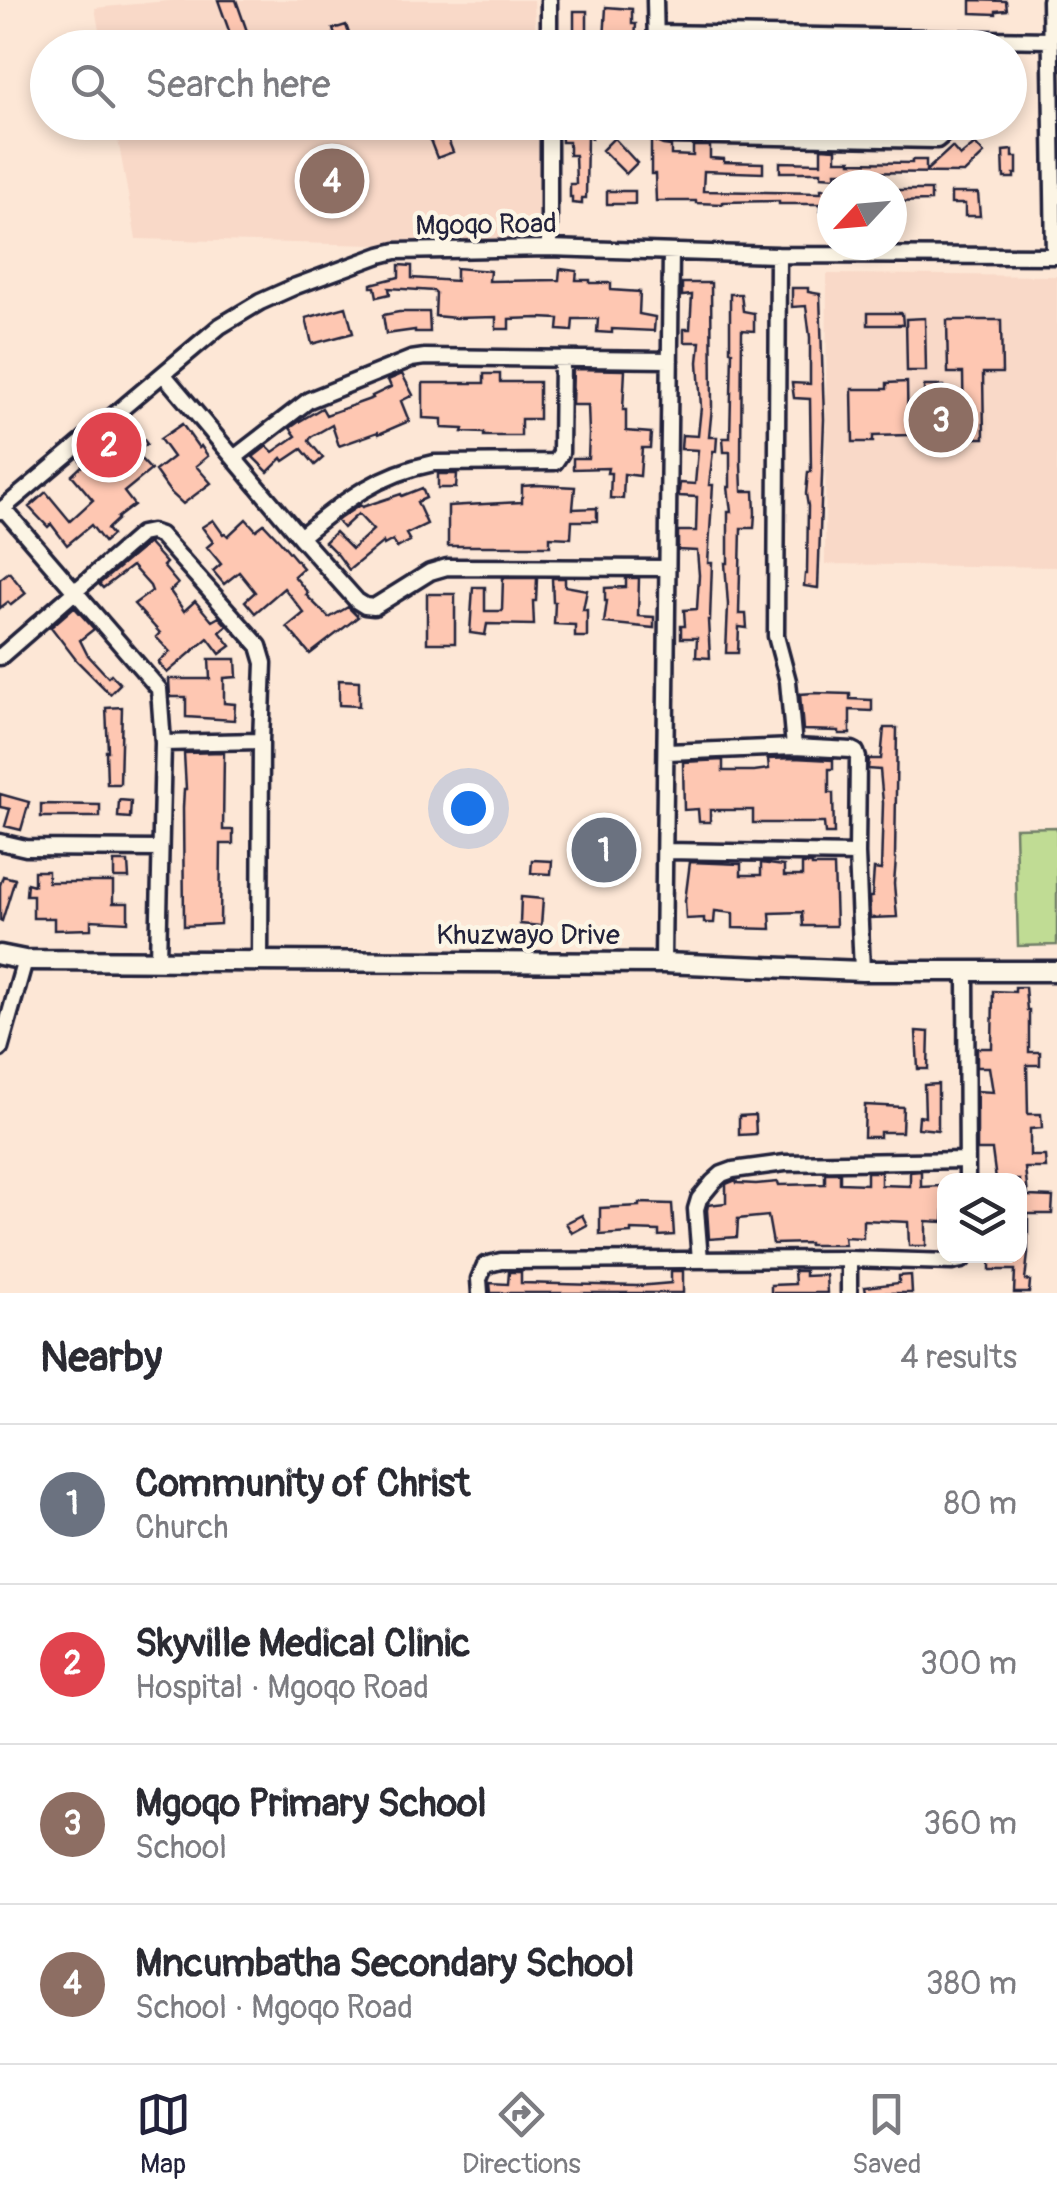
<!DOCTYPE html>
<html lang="en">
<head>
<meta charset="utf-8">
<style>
	body { margin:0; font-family:Pangolin,sans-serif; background:#f7f7f7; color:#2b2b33 }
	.controls { position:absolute; right:30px; bottom:30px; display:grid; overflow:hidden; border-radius:20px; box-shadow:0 5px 15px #0003 }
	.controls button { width:90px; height:90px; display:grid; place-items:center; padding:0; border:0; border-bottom:2px solid #e1e1e2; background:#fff; color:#2b2b33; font:50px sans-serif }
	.compass { position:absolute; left:817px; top:170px; width:90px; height:90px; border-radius:50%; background:#fff; box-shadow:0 5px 15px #0003; rotate:244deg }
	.you { position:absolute; left:468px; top:808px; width:35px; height:35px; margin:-25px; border:8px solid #fff; border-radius:50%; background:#1a73e8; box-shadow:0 0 0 15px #1a73e833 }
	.badge { display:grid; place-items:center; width:65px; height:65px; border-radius:50%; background:#22223b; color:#fff; font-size:32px; font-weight:700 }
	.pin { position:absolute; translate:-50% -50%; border:5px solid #fff; box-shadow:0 2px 10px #0006 }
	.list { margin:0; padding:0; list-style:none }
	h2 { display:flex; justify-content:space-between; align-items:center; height:130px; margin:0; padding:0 40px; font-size:42px }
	h2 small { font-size:32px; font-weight:400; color:#7c7c81 }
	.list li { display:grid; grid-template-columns:65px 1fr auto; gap:30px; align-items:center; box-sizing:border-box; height:160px; padding:0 40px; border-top:2px solid #e1e1e2 }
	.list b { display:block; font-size:38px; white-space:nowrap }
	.list p { margin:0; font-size:32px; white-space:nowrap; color:#7c7c81 }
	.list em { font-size:32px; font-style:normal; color:#7c7c81 }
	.icon { flex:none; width:55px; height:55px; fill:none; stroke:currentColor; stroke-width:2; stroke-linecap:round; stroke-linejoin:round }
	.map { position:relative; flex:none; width:1057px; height:1293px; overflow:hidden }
	.search { position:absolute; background:#fff; box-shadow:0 5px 15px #0003; left:30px; right:30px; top:30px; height:110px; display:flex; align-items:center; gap:25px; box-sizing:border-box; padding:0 35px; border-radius:55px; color:#7c7c81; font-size:38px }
	.sheet { height:770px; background:#fff }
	nav { display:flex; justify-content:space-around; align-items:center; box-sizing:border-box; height:140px; border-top:2px solid #e1e1e2; background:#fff; font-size:28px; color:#7c7c81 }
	nav a { display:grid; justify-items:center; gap:5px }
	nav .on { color:#22223b }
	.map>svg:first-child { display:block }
	.built { fill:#f9d9c8 }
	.green { fill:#c0dc94; stroke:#717f68; stroke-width:2.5 }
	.building { fill:#fec7b2; stroke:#22223b; stroke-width:2.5 }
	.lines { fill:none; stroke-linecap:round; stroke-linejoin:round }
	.street-casing { stroke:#22223b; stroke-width:21 }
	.secondary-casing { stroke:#22223b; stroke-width:25 }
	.street { stroke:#fcf5e5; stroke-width:14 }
	.secondary { stroke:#fcf5e5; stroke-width:18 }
	.labels { text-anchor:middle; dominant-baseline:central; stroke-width:9; stroke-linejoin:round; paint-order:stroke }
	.street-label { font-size:28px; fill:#22223b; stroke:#fcf5e5 }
</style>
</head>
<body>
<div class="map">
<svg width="1057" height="1293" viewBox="0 0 1057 1293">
	<rect width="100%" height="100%" fill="#fde7d6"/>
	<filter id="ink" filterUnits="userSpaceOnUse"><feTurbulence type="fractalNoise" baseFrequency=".01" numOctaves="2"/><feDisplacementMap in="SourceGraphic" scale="20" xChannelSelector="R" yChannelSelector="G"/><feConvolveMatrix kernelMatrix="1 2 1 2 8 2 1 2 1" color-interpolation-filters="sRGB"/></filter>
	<g filter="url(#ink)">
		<path class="built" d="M177,0H534L536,47H102L95,8Z
			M115,123H538L541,243L376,245L136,239Z
			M827,274L1057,276V567L825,564Z"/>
		<path class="green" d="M1057,827V945L1018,946L1015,828Z"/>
		<path class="building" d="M218,0H236L248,34L232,39Z
			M971,0L1006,1L1007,10L996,11V14L971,13Z
			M606,7L632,9V24H636L635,40H604Z
			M574,11H587V38H574Z
			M346,25L354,48H339L333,29Z
			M423,122H441L453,152L437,158Z
			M561,122H590L591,138L587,135L586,198H582V204L572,203V197H570V184H576L575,155H569V142H562Z
			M614,138L637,163L626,174L602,150Z
			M651,140L663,145L671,146V155L693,156V146H710V158L724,159V162L763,163V173L704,171L703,191L821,193V189H832V211H820V204H779V201L723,202V204L696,203V201H656L655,174H651Z
			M975,144L984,154L964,173L836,172V177L821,176V172H780V162L821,163V148L836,149V160H851V162L912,163V160H926V171L952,147L960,156Z
			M1013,150V157H1017V174H1014V178H1004L1003,151Z
			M892,190H931V201L892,202Z
			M607,191H635V204H607Z
			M951,193H978L980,216H965V204H951Z
			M399,265L412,266V278L456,281V268L490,271L489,281L559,280L560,269L577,271L576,280H590V283H611V290L640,292L639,314L655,317L654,331L612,329V333L597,332L598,319H573L572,331L558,330L559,319L539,318L509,319V329H496V317L456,318L435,316L436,293L434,291L389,288L390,294L377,297L375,287H371V284L399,277Z
			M682,283H711L712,407L709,437H717L716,451H713L709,485H713L708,563H712L710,620H708L710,658L696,657L697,638H681V626H685L684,610L697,609L699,575L697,551L678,550V531H696L697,497L679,496V491L680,483L695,484L698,450L681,449L682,435L698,436L701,407L698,362L700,342H684V329H690L692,295L682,296Z
			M792,288H808V292L820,294L824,419L818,588L804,586L805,574H807L808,506L806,494L808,472H811L810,399L794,398L792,383L810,384V337L806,306L792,307Z
			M730,294H741L743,311L754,313V331L742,330L741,463L742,491H754L755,513L754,528H741L739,614H746L747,628L739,627L738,653H726L728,605L725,563H728V512H731L728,487H730V452H724L723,438H730L732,351L730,350Z
			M346,307L353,333L312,344L306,318Z
			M399,312H429L430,332H415V330L386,334L383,315Z
			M868,313H902L903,325H868Z
			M925,318L926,371H907L906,319Z
			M947,320H1001L1002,373H983L984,438H964L963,373H948Z
			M573,369L625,370L623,410H626V431L651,433L650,448H642L640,476L624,474L623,499L610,498L611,473H607L608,468L573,469V458H588L589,434L588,405H572Z
			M402,374L413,395L401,401L409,421L379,434L378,432L339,446L332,425L311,437L309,441L323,458L315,465L302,449L284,461L282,458L268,472L253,457L267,446L273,452L296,436L290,428L300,421L322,408L326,415L373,398L372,396L391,387L388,380Z
			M484,374H500V382H539V419H521V436H484V433L462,432L463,429L442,428V419L423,418V383H484Z
			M907,382L908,435L873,436V442H853L852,389H887V383Z
			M924,386H944L945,438L925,439Z
			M182,424L199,448L201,446L208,456L196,466L211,483L183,504L170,492L155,471L173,457L160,439Z
			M138,432L147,444L135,453L151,470L124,492L134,505L117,518L118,519L107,529L112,535L104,542L91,525L67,545L51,524L48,527L29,507L46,492L70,521L93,500L72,475L84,464L80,460L108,434L118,447Z
			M438,474H457L456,488H438Z
			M538,485L575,487L573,509L597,508V521H572L571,538L550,537V546H448V506L522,502V486Z
			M422,488L426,498L417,502L427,524L406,534L410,541L397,548L393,540L384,545L383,542L349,570L338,555L325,542L335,532L352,549L373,530L358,514L343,528L337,521L339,519L360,505L362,507L401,494L402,496Z
			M246,519L256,530L264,524L280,541L303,568L294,576L308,593L306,595L329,618L348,607L358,617L310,654L287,627L304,613L284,588L255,613L245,601L255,592L239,572L224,584L213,571L221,564L207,547L213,542L202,527L213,520L223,534L225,533L228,536Z
			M148,543L166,563L163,566L178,584L170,591L184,611L195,601L212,621L219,617L227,626L220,632L231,646L220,654L208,638L167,673L158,662L170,652L156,637L160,633L134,604L152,591L150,586L132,566L103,588L99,584Z
			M9,572L26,593L11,605L8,602L0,608V579Z
			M503,578H537L536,601H533L534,625L487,624L485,635L470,633L473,587H485V611H502Z
			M552,578H565V586L587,590L583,610H587V637H575V625L554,624L555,602H553Z
			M626,578H639L638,616L654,617V628L604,623L607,601H605V588L626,587Z
			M427,594H455V643H427Z
			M74,607L94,629L80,640L87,654L108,677L111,674L120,684L110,694L77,661L51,627Z
			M209,659H236L237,677L224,678V703L235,704L234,720L186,717V697H170L169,679H210Z
			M339,680L359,681V706L339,705Z
			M814,693L850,694V699L872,700V711L850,710V734H839V731L803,730L800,694Z
			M122,707L120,784H107L106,751H108L106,708Z
			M884,728H897L895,858L896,859L894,884L897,917L870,918L869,897H872L874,869L881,870L883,803L880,770L868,769L869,759H881Z
			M224,752L223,830H233V844H221L220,924L184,926L183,808L184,789H186L184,753Z
			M794,758L833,760V769H829V793H833L834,834H825L824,823H753V810H710V822H699L698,809L684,810L683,762L723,760V771H754L769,769L768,759Z
			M0,794L29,802L21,830L5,826L10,809L0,807Z
			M119,800L131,801L130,818L118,817Z
			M41,804L100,805V817H41Z
			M593,830L626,845L615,870L582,855Z
			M532,860L552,861L551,874L531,873Z
			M114,862H128L129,878H114Z
			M690,862L741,864V875H761V863L784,866V876H802V864H812V866H834L836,926H803L802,912L770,913L771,929L733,928V913L715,911L714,923H704V918L686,919L685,901Z
			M34,871H48V882H113V903H128V922L91,920V929L54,930V918H33V895H26L27,883L34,885Z
			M3,876L15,879L2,921L0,920V885Z
			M521,897L543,899L541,926L520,924Z
			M1015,987H1025L1027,1010H1029V1052H1040V1065H1027L1028,1114H1041L1042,1128L1030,1129V1156H1045L1046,1168H1025L1028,1196L1053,1197L1052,1214H1028V1254L1025,1280L1030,1281L1029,1293H1014L1015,1270H990V1260L1020,1259V1180H996L992,1150H977V1091L993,1092L989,1067H977V1048H992L993,991L1015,992Z
			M916,1031L929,1032L928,1069H918Z
			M938,1084V1130L918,1128L919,1116L925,1117L924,1085Z
			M865,1105L903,1107L902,1132H880V1137H864Z
			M755,1115L756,1134L739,1135V1116Z
			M921,1171V1187L941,1186L944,1209L943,1222L926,1221V1246H909L908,1222L863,1220V1238L844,1237L845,1245H809V1243L773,1244L768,1216L738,1219L737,1237L709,1239L707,1210L708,1205L726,1203V1184L736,1180L737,1183L756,1184L778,1182L779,1185L825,1184V1173H840V1183L867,1184V1172H881V1185L910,1186V1172Z
			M639,1203L672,1204L674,1235L659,1236V1231L631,1230V1233L600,1235V1208L639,1206Z
			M582,1215L587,1225L572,1233L566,1223Z
			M671,1271H683V1293H491L490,1283L508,1284L509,1272H521V1283L637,1286L671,1283Z
			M794,1271H805V1276L826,1275L827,1293H771V1285L795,1284Z
			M911,1275L912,1293H866L865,1287L899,1283V1276Z"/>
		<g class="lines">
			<g class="street-casing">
				<path id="street" d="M549,0V48
					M655,0L656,48
					M1050,0L1054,256
					M656,33L1050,40
					M549,122V248
					M658,122V131L664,135L937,140L944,134V122
					M778,255L776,636L788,681L794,747
					M164,375L300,537L357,601L365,606L374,607L430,572L447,567L667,568
					M234,458L309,400L411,359L425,357L670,360
					M3,508L159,689L163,743L158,960
					M0,511L220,326L260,302L296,286L380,255L396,251L549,248L778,255L1057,256
					M300,537C342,502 378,474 434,463L555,462L561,453L562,359
					M0,657L141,534L151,532L160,535L259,646L264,663L261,741L260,962
					M163,743L261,741
					M667,752L794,747L852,750L856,752L858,758L857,854L862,971
					M0,842L26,848L160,849
					M665,851L857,854
					M663,963L671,252
					M966,972L967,1180
					M0,1049L25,960
					M849,1259V1293
					M700,1260L696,1209L699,1199L713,1182L722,1174L733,1170L785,1163L967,1160
					M480,1293L479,1279L485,1265L501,1261L849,1259L952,1262L962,1260L965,1256"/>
			</g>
			<g class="secondary-casing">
				<path id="secondary" d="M0,955L25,960L663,963L862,971H1057"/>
			</g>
			<use href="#street" class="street"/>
			<use href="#secondary" class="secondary"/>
		</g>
	</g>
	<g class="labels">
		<g class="street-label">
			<text transform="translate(486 225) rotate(-1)">Mgoqo Road</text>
			<text x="528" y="935">Khuzwayo Drive</text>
		</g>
	</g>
</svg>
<div class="controls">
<button><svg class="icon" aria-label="layers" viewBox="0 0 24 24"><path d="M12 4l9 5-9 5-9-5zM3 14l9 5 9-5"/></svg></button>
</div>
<svg class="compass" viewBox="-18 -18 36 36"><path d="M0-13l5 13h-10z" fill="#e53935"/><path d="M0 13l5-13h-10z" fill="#7c7c81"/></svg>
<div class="you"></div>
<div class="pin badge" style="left:604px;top:850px;background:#6b7280">1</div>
<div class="pin badge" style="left:109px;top:445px;background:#e0444e">2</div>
<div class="pin badge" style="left:941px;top:420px;background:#8d6e63">3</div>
<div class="pin badge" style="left:332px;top:181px;background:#8d6e63">4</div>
<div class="search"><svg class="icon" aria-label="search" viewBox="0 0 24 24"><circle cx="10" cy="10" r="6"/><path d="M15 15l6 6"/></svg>Search here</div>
</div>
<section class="sheet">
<h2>Nearby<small>4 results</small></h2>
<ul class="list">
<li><span class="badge" style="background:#6b7280">1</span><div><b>Community of Christ</b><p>Church</p></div><em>80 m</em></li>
<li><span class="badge" style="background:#e0444e">2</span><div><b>Skyville Medical Clinic</b><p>Hospital · Mgoqo Road</p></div><em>300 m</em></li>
<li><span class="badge" style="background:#8d6e63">3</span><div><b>Mgoqo Primary School</b><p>School</p></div><em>360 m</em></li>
<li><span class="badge" style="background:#8d6e63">4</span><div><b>Mncumbatha Secondary School</b><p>School · Mgoqo Road</p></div><em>380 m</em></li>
</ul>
</section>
<nav>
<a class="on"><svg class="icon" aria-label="map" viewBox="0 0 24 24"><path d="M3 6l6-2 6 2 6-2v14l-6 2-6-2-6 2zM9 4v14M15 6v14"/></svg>Map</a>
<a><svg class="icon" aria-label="directions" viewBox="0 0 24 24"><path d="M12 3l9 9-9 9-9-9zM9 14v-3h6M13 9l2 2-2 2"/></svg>Directions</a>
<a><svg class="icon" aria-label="saved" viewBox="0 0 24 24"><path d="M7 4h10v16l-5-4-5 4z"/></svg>Saved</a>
</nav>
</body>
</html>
